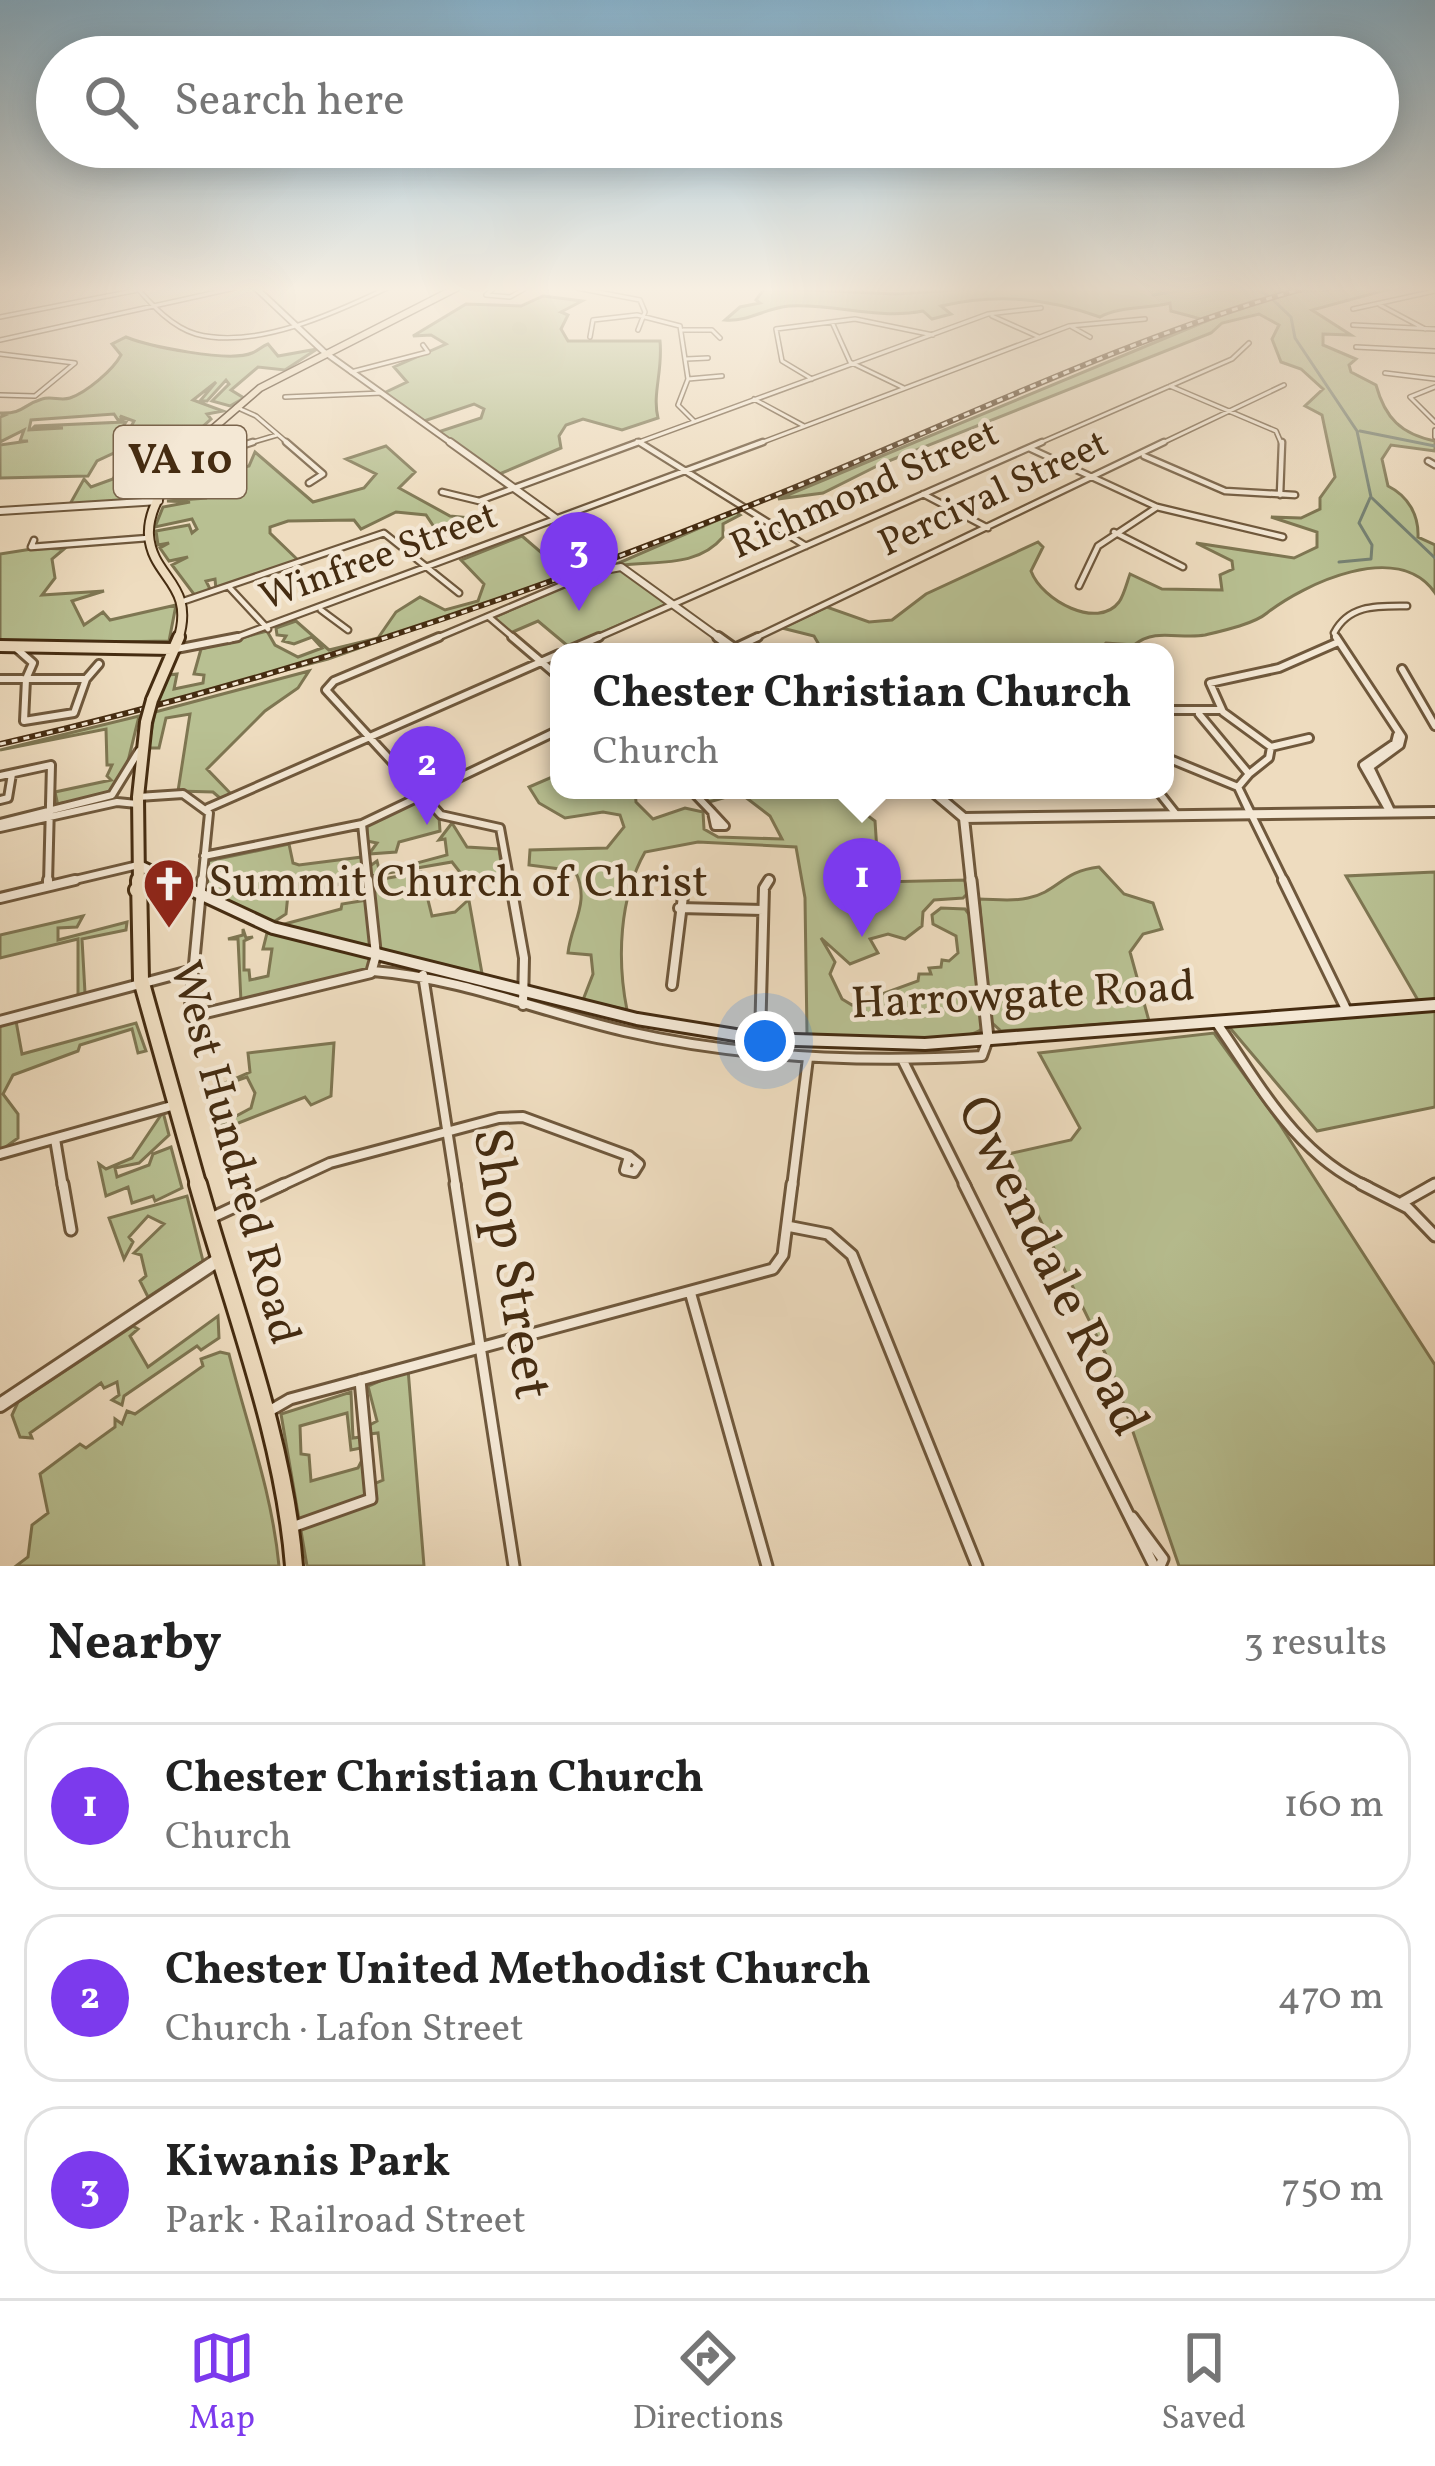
<!DOCTYPE html>
<html lang="en">
<head>
<meta charset="utf-8">
<style>
	body { margin:0; font-family:Vollkorn,serif; background:#f6f6f6; color:#222 }
	.you { position:absolute; left:765px; top:1041px; width:42px; height:42px; margin:-30px; border:9px solid #fff; border-radius:50%; background:#1a73e8; box-shadow:0 0 0 18px #1a73e833 }
	.badge { display:grid; place-items:center; width:78px; height:78px; border-radius:50%; background:#7c3aed; color:#fff; font-size:39px; font-weight:700 }
	.pin { position:absolute; translate:-50% -99px; filter:drop-shadow(0 3px 6px #0008) }
	.pin::after { content:''; position:absolute; top:63px; width:42px; height:36px; background:inherit; clip-path:polygon(0 0,100% 0,50% 100%) }
	.popup { position:absolute; left:550px; top:643px; width:624px; height:156px; box-sizing:border-box; display:grid; place-content:center; border-radius:24px; background:#fff; filter:drop-shadow(0 3px 9px #0005); font-size:39px; white-space:nowrap; color:#767676 }
	.popup b { font-size:45px; color:#222 }
	.popup::after { content:''; position:absolute; left:50%; top:100%; margin-left:-24px; border:24px solid transparent; border-top-color:#fff }
	.list { margin:0; padding:0; list-style:none }
	h2 { display:flex; justify-content:space-between; align-items:center; height:156px; margin:0; padding:0 48px; font-size:51px }
	h2 small { font-size:39px; font-weight:400; color:#767676 }
	.list li { display:grid; grid-template-columns:78px 1fr auto; gap:36px; align-items:center; box-sizing:border-box; height:168px; margin:0 24px 24px; padding:0 24px; border:3px solid #e0e0e0; border-radius:36px }
	.list b { display:block; font-size:45px; white-space:nowrap }
	.list p { margin:0; font-size:39px; white-space:nowrap; color:#767676 }
	.list em { font-size:39px; font-style:normal; color:#767676 }
	.icon { flex:none; width:66px; height:66px; fill:none; stroke:currentColor; stroke-width:2; stroke-linecap:round; stroke-linejoin:round }
	.map { position:relative; flex:none; width:1435px; height:1566px; overflow:hidden }
	.search { position:absolute; background:#fff; box-shadow:0 6px 30px #0003; left:36px; right:36px; top:36px; height:132px; display:flex; align-items:center; gap:30px; box-sizing:border-box; padding:0 42px; border-radius:66px; color:#767676; font-size:45px }
	.sheet { height:732px; background:#fff }
	nav { display:flex; justify-content:space-around; align-items:center; box-sizing:border-box; height:168px; border-top:3px solid #e0e0e0; background:#fff; font-size:33px; color:#767676 }
	nav a { display:grid; justify-items:center; gap:6px }
	nav .on { color:#7c3aed }
	.map>svg:first-child { display:block }
	.green { fill:#b8c092; stroke:#7e7652; stroke-width:3 }
	.lines { fill:none; stroke-linecap:round; stroke-linejoin:round }
	.stream { stroke:#778273; stroke-width:3 }
	.minor-far4-casing { stroke:#6f583c; stroke-width:6 }
	.minor-far3-casing { stroke:#6f583c; stroke-width:9 }
	.minor-far2-casing { stroke:#6f583c; stroke-width:12 }
	.minor-far1-casing { stroke:#6f583c; stroke-width:14 }
	.minor-casing { stroke:#6f583c; stroke-width:15 }
	.tertiary-far4-casing { stroke:#6f583c; stroke-width:8 }
	.tertiary-far3-casing { stroke:#6f583c; stroke-width:10 }
	.tertiary-far2-casing { stroke:#6f583c; stroke-width:14 }
	.tertiary-far1-casing { stroke:#6f583c; stroke-width:15 }
	.tertiary-casing { stroke:#6f583c; stroke-width:18 }
	.secondary-far1-casing { stroke:#452c11; stroke-width:15 }
	.secondary-casing { stroke:#452c11; stroke-width:16 }
	.primary-far4-casing { stroke:#452c11; stroke-width:9 }
	.primary-far3-casing { stroke:#452c11; stroke-width:12 }
	.primary-far2-casing { stroke:#452c11; stroke-width:16 }
	.primary-far1-casing { stroke:#452c11; stroke-width:20 }
	.primary-casing { stroke:#452c11; stroke-width:22 }
	.minor-far4 { stroke:#f4e8d5; stroke-width:3 }
	.minor-far3 { stroke:#f4e8d5; stroke-width:4.5 }
	.minor-far2 { stroke:#f4e8d5; stroke-width:6 }
	.minor-far1 { stroke:#f4e8d5; stroke-width:8 }
	.minor { stroke:#f4e8d5; stroke-width:9 }
	.tertiary-far4 { stroke:#f4e8d5; stroke-width:4.5 }
	.tertiary-far3 { stroke:#f4e8d5; stroke-width:6 }
	.tertiary-far2 { stroke:#f4e8d5; stroke-width:8 }
	.tertiary-far1 { stroke:#f4e8d5; stroke-width:9 }
	.tertiary { stroke:#f4e8d5; stroke-width:12 }
	.secondary-far1 { stroke:#f4e8d5; stroke-width:9 }
	.secondary { stroke:#f4e8d5; stroke-width:10 }
	.primary-far4 { stroke:#eedcbf; stroke-width:6 }
	.primary-far3 { stroke:#eedcbf; stroke-width:8 }
	.primary-far2 { stroke:#eedcbf; stroke-width:10 }
	.primary-far1 { stroke:#eedcbf; stroke-width:14 }
	.primary { stroke:#eedcbf; stroke-width:16 }
	.rail-casing { stroke:#452c11; stroke-width:6 }
	.rail { stroke:#f4e8d5; stroke-width:3; stroke-dasharray:6; stroke-linecap:butt }
	.primary-bridge-casing { stroke:#452c11; stroke-width:16; stroke-linecap:butt }
	.primary-bridge { stroke:#eedcbf; stroke-width:10 }
	.labels { text-anchor:middle; dominant-baseline:central; stroke-width:9; stroke-linejoin:round; paint-order:stroke }
	.far-street-label { font-size:39px; fill:#452c11; stroke:#f4e8d5 }
	.shield { fill:#f4e8d5; stroke:#7a644c; stroke-width:3 }
	.shield-label { font-size:42px; font-weight:bold; fill:#452c11 }
	.poi-label { font-size:45px; fill:#452c11; stroke:#f4e8d5; text-anchor:start }
	.street-label { font-size:45px; fill:#452c11; stroke:#f4e8d5 }
	.near-street-label { font-size:54px; fill:#452c11; stroke:#f4e8d5 }
</style>
</head>
<body>
<div class="map">
<svg width="1435" height="1566" viewBox="0 0 1435 1566">
	<rect width="100%" height="100%" fill="#eedcbf"/>
	<filter id="stains"><feTurbulence type="fractalNoise" baseFrequency=".00167" numOctaves="4"/><feColorMatrix values="0 0 0 0 .2 0 0 0 0 .09 0 0 0 0 .02 0 0 0 .5 -.17"/></filter>
	<radialGradient id="worn" r=".72"><stop offset=".6" stop-color="#630" stop-opacity="0"/><stop offset="1" stop-color="#630" stop-opacity=".3"/></radialGradient>
	<path class="green" d="M765,288L896,294L984,288H1290L1274,292L1393,288L1312,310L1351,335L1323,334V345L1356,359L1349,365L1351,372L1376,385C1385,418 1401,434 1435,441V451L1391,445L1382,459L1388,486C1408,496 1419,515 1418,537L1435,545V593C1398,539 1304,584 1267,613C1254,624 1222,631 1205,635C1180,640 1156,627 1134,645L1106,643L1096,652C1007,643 901,652 809,652L818,643L814,636L782,628L827,607L869,622L892,620L926,594L1038,542L1043,547L1031,571C1042,601 1098,630 1119,602C1124,595 1127,582 1130,574L1162,589L1222,590L1220,575L1233,569L1232,561L1196,543L1294,558L1317,547V532L1271,517L1301,518L1320,509V498L1335,477L1322,415L1305,406L1323,389L1301,369L1281,362L1272,339L1279,325L1259,314L1222,323L1211,333L881,464L823,493L778,499L1257,300L1201,319L1171,311L1170,303C1147,309 1119,306 1100,317C1047,298 997,293 941,306L951,314L932,319L923,311C877,320 834,303 789,306C765,308 749,322 725,320L740,307L760,303L756,300Z
		M543,296L582,301L561,312L568,315L561,329L568,341H660C663,371 652,394 658,418L622,430L583,419L566,425L559,436L561,448L497,475L438,432L481,418L484,409L474,404L424,421L384,393L407,382L394,367L446,344L431,335L413,336L466,304L521,306Z
		M126,337C148,346 229,363 252,353C258,351 262,346 268,344L278,356L317,349L285,370L258,367L231,390L244,398L230,406L212,401L229,384L226,380L207,401H200L216,382L193,400L223,411L207,414L211,419L181,446L120,448L134,421L120,416L123,419L118,420L114,414L31,420L29,430L63,428H33L35,426L126,422L116,437L118,451L97,461L88,476L0,478V445L28,441H20L24,430L0,442V417L5,415L0,413C24,414 22,405 42,399C51,396 61,401 70,398C87,392 113,370 121,355L112,344Z
		M386,446L415,472L399,488L450,516L481,519L440,536L426,515L396,512L361,529L354,520L288,521L270,527V533L299,561L216,589L215,579L206,581L211,591L196,597L172,565L188,557L169,561L160,548L169,543L158,545L156,531L189,525L192,533L197,529L192,519L155,527L163,507L190,502L167,501L206,498L215,475L249,466L255,452L313,502L364,488L376,474L346,459Z
		M141,450L180,451L155,498L138,500L141,490L126,491L120,501L70,504L84,479L91,487L113,479L126,456Z
		M736,512L740,515L723,524V537C691,575 638,555 595,571L621,567L668,604L569,647L538,621L508,634L490,619Z
		M522,536L544,555L568,550L571,539L584,541L593,552L572,562L560,577L328,659L157,704L169,675L177,674L174,689L203,683L204,675L194,674L201,649L267,631L275,645L298,657L322,648L312,637L294,644L283,641L286,636L277,635L276,628L296,621L329,650L378,638L396,612L420,597L445,610L478,601L484,584L461,560Z
		M38,548L64,549L52,559L55,578L42,595L104,591L72,601L84,625L103,612L110,620L176,605L169,641L0,644V554Z
		M309,671L298,688L265,711L207,769L232,795L217,802L220,798L213,792L178,791L190,714L166,718L159,748H148L155,712Z
		M139,716L123,782L110,795L51,805L57,801L55,792L111,780L107,776L112,765H107L106,729L0,750Z
		M559,774V790H635L636,802L653,819L685,808L703,812L704,829L718,837L782,839L770,816L740,793L709,802L695,790L785,794L833,790L875,821L879,882L967,880L969,892L963,898L934,900L923,912L922,926L905,939L888,934L870,939L878,953L850,964L821,938L835,962L830,974L842,999L852,1005L918,981L919,974H931L929,968L941,967L942,960L949,961L958,953L956,936L933,924L932,915L941,908L965,909L970,916L982,1029C957,1049 843,1036 807,1034L805,898L796,847L698,842L645,852C619,898 617,960 627,1010L583,1000L593,974L591,955L568,953C571,923 591,903 575,871L529,865L530,850L607,848L624,827L620,815L603,812L565,818L539,803L529,787Z
		M418,800L439,817L440,831L399,842L396,852L369,854L377,843L367,841V824Z
		M452,823L467,847L499,849L503,877L466,884L483,979L380,950L372,881L421,872L432,916L455,912L467,901L463,876L452,862L371,876L370,866L377,861L380,873L447,855L445,839L439,840Z
		M289,844L293,863L299,865L362,857L366,891L353,895L352,882L288,894L286,914L272,923L203,897L208,861Z
		M1099,867L1124,894L1153,903L1162,929L1143,934L1130,952L1149,1021L1001,1031L990,1021L979,899C994,899 1013,902 1028,898C1058,892 1062,871 1099,867Z
		M1435,872V1001L1419,1002L1346,876Z
		M367,900L370,947L277,926L341,909L342,904Z
		M83,916L77,927L58,928V940L127,922L126,930L82,939L85,993L78,995V939L0,958V935Z
		M243,929L246,938L253,937L244,941V970H249L250,980L268,976L272,949H263L267,933L376,955L371,973L241,1002L238,939H228L243,935Z
		M1435,1005V1107L1317,1131L1225,1022Z
		M16,1021L22,1054L136,1023L146,1051L138,1053L132,1029L80,1045L78,1051L13,1075L3,1094L18,1114V1138L0,1151V1024Z
		M1214,1033L1279,1123L1435,1365V1566H1179L1108,1359L1008,1154L1071,1140L1080,1128L1039,1053Z
		M334,1043L331,1096L311,1105L305,1097L218,1131L216,1127L251,1108L255,1093L247,1077L209,1090L250,1072L248,1053Z
		M163,1112L169,1135L139,1163L115,1168L117,1177L149,1165L153,1154L171,1147L182,1188L155,1201L153,1196L132,1203L128,1187L106,1196L99,1164L106,1169L132,1158Z
		M187,1196L203,1261L148,1297L140,1281L146,1276L141,1255L134,1253L164,1224L148,1216L129,1237L133,1242L124,1259L109,1218Z
		M218,1316L219,1338L201,1350L197,1346L124,1396L122,1405L112,1400L119,1395L117,1382L104,1388L101,1383L30,1433L32,1438L20,1437L12,1415L18,1402L133,1326L138,1329L130,1336L148,1367Z
		M220,1352L229,1354C247,1425 272,1492 279,1566H16L28,1557L32,1525L48,1513L40,1474L80,1444L86,1448L115,1427V1419L122,1424L127,1411L135,1414L203,1366L201,1359Z
		M408,1369L424,1566H307L281,1414L351,1392L353,1438L361,1437V1448L351,1450L347,1413L300,1426L301,1454L309,1455L311,1481L358,1468L363,1458L366,1502L374,1484L383,1480L378,1433L369,1434L368,1426L377,1421L368,1386Z"/>
	<g class="lines">
		<path class="stream" d="M1255,288L1267,295
			M1153,295L1194,288
			M1270,297L1291,317L1295,338L1357,431L1371,497
			M1360,431L1435,446
			M1372,498L1435,558
			M1339,562L1371,559L1372,545L1359,523L1370,498"/>
		<g class="minor-far4-casing">
			<path id="minor-far4" d="M137,288C153,306 172,327 196,334C255,350 335,313 387,288
				M494,288L486,295L510,297L526,288
				M577,288L640,300L645,312L638,330
				M1380,305L1425,329
				M1353,309L1435,291
				M992,316L1039,337
				M0,317L138,290
				M832,322L850,362L904,388
				M1353,325L1435,329
				M1072,327L1090,337
				M683,330H712L720,338
				M590,337L593,320L637,315L680,326L688,379L678,405L694,421
				M0,340L235,288
				M1356,347L1435,351
				M0,354L75,363L35,396L0,395
				M686,359L708,358
				M351,372L428,352L423,345
				M1385,373L1435,379
				M688,379L722,376
				M812,379L782,361L776,329L855,319L933,335
				M1170,386L1276,431L1282,445
				M1435,387L1410,397L1435,422
				M285,397L382,393
				M754,399L804,426
				M236,407L256,416L290,445
				M1435,430V437
				M637,441L644,445
				M243,445L277,435
				M631,445L988,314L1041,308
				M755,445L1069,326L1145,319
				M1035,445L1232,359L1249,343
				M1158,445L1284,385"/>
		</g>
		<g class="minor-far3-casing">
			<path id="minor-far3" d="M286,442L323,474L309,483
				M639,442L806,546
				M1029,448L1157,507L1283,537
				M1144,456L1225,491L1295,495
				M229,460L228,450L253,442
				M1428,461L1435,465
				M442,492L479,501L639,442
				M923,494L988,528
				M1280,495L1282,442
				M1114,532L1183,567
				M34,540L31,547L148,538
				M1079,586L1098,546L1157,507
				M229,587L268,629
				M184,601L384,533L459,593
				M321,610L348,630
				M489,617L516,640
				M229,640L763,442
				M432,640L581,577
				M592,640L1042,442
				M751,640L1164,442
				M1338,640L1334,633C1349,604 1378,606 1407,606"/>
		</g>
		<g class="minor-far2-casing">
			<path id="minor-far2" d="M439,637L334,681L326,690L441,815L500,828L510,883
				M512,637L559,677
				M1336,637L1402,737L1400,745L1370,767L1391,811
				M16,648L33,663L26,679
				M176,649L238,637
				M564,652L599,637
				M726,652L758,637
				M1402,669L1435,726
				M0,679H22
				M26,679H86L74,713L24,721Z
				M86,679L99,664
				M1165,710H1222
				M1199,714L1249,774L1238,787
				M1271,747L1309,738
				M1165,757L1238,787L1250,813
				M1249,774L1269,758L1271,747L1223,712L1210,683L1279,668L1336,643
				M0,776L51,765L48,883
				M1238,787L1285,883
				M691,790L712,812
				M1157,790L1176,814
				M138,797L183,794L209,813L202,883
				M0,800L8,798L12,774
				M208,808L559,654
				M1388,809L1363,765L1395,743L1397,735
				M712,812L725,826H715Z
				M0,823L112,795L139,751
				M362,824L368,883
				M0,828L117,802L137,804
				M204,856L362,824L559,730
				M62,883L138,865"/>
		</g>
		<g class="minor-far1-casing">
			<path id="minor-far1" d="M202,880L189,1017L371,973L376,955L368,880
				M510,880L524,958L523,1005
				M1283,880L1347,1011
				M48,886V880
				M0,898L75,880
				M679,908L763,910
				M373,971C460,978 539,1011 624,1031C742,1058 862,1063 982,1056L988,1039
				M423,975L456,1187
				M672,985L685,880
				M0,1021L193,970
				M1216,1022C1260,1085 1295,1154 1368,1187
				M760,1039L764,888L769,880
				M903,1061L966,1187
				M55,1139L63,1187
				M0,1154L175,1105
				M629,1156L639,1164L634,1172L625,1170Z
				M278,1187L330,1163L499,1118L523,1117L629,1156
				M792,1187L808,1058
				M1429,1187L1435,1184"/>
		</g>
		<g class="minor-casing">
			<path id="minor" d="M63,1184L71,1230
				M455,1184L514,1566
				M964,1184L1154,1566
				M1361,1184L1408,1208L1435,1236
				M1403,1202L1435,1184
				M211,1218L284,1184
				M787,1226L828,1234L852,1255L977,1566
				M691,1295L767,1566
				M271,1410L290,1399L773,1269L783,1255L792,1184
				M1132,1517L1163,1559L1160,1566
				M295,1526L371,1499L360,1380"/>
		</g>
		<g class="tertiary-far4-casing">
			<path id="tertiary-far4" d="M256,288L323,351L454,445"/>
		</g>
		<g class="tertiary-far3-casing">
			<path id="tertiary-far3" d="M450,442L586,540L595,553L577,565V575L621,567L722,640
				M0,511L159,501"/>
		</g>
		<g class="tertiary-far2-casing">
			<path id="tertiary-far2" d="M718,637L739,652
				M931,790L964,818L971,883
				M964,818L1435,812"/>
		</g>
		<g class="tertiary-far1-casing">
			<path id="tertiary-far1" d="M971,880L988,1038"/>
		</g>
		<g class="tertiary-casing">
			<path id="tertiary" d="M0,1405L218,1260"/>
		</g>
		<g class="secondary-far1-casing">
			<path id="secondary-far1" d="M138,865L177,883"/>
		</g>
		<g class="secondary-casing">
			<path id="secondary" d="M170,880L273,928L637,1019L760,1039L925,1044L1435,1005"/>
		</g>
		<g class="primary-far4-casing">
			<path id="primary-far4" d="M194,445L260,388L456,288"/>
		</g>
		<g class="primary-far3-casing">
			<path id="primary-far3" d="M178,640C196,583 152,579 149,535C147,503 178,466 196,442"/>
		</g>
		<g class="primary-far2-casing">
			<path id="primary-far2" d="M0,646L172,649
				M152,700L179,637
				M139,883L138,797L146,722
				M158,883L167,880"/>
		</g>
		<g class="primary-far1-casing">
			<path id="primary-far1" d="M139,880L141,980L199,1187
				M137,890L167,880"/>
		</g>
		<g class="primary-casing">
			<path id="primary" d="M198,1184C233,1308 284,1438 294,1566"/>
		</g>
		<use href="#minor-far4" class="minor-far4"/>
		<use href="#minor-far3" class="minor-far3"/>
		<use href="#minor-far2" class="minor-far2"/>
		<use href="#minor-far1" class="minor-far1"/>
		<use href="#minor" class="minor"/>
		<use href="#tertiary-far4" class="tertiary-far4"/>
		<use href="#tertiary-far3" class="tertiary-far3"/>
		<use href="#tertiary-far2" class="tertiary-far2"/>
		<use href="#tertiary-far1" class="tertiary-far1"/>
		<use href="#tertiary" class="tertiary"/>
		<use href="#secondary-far1" class="secondary-far1"/>
		<use href="#secondary" class="secondary"/>
		<use href="#primary-far4" class="primary-far4"/>
		<use href="#primary-far3" class="primary-far3"/>
		<use href="#primary-far2" class="primary-far2"/>
		<use href="#primary-far1" class="primary-far1"/>
		<use href="#primary" class="primary"/>
		<g class="rail-casing">
			<path id="rail" d="M0,744C265,684 519,599 771,497C948,426 1121,339 1305,288"/>
		</g>
		<use href="#rail" class="rail"/>
		<g class="primary-bridge-casing">
			<path id="primary-bridge" d="M146,722L152,700"/>
		</g>
		<use href="#primary-bridge" class="primary-bridge"/>
	</g>
	<linearGradient id="sky" x2="0" y2="1"><stop stop-color="#88b7d4"/><stop offset="0.57" stop-color="#f7efe2"/><stop offset="1" stop-color="#f7efe2" stop-opacity="0"/></linearGradient>
	<rect width="1435" height="507" fill="url(#sky)"/>
	<defs>
		<g id="church-pin" transform="scale(2.7)"><path d="M0 17L-7.5 6A9.5 9.5 0 1 1 7.5 6Z" fill="#8f2418" stroke="#f4e8d5"/><path d="M-1.2-6h2.4v3.5h3.3v2.4h-3.3V6h-2.4V-.1h-3.3v-2.4h3.3Z" fill="#fff"/></g>
	</defs>
	<g fill-rule="evenodd">
		<use href="#church-pin" x="169" y="884"/>
	</g>
	<g class="labels">
		<g class="far-street-label">
			<text transform="translate(865 491) rotate(-24)">Richmond Street</text>
			<text transform="translate(994 495) rotate(-25)">Percival Street</text>
			<text transform="translate(379 558) rotate(-20)">Winfree Street</text>
		</g>
		<rect class="shield" x="114" y="426" width="132" height="72" rx="9"/>
		<g class="shield-label">
			<text x="180" y="462">VA 10</text>
		</g>
		<g class="poi-label">
			<text x="208" y="884">Summit Church of Christ</text>
		</g>
		<g class="street-label">
			<text transform="translate(1023 997) rotate(-3)">Harrowgate Road</text>
			<text transform="translate(233 1153) rotate(75)">West Hundred Road</text>
		</g>
		<g class="near-street-label">
			<text transform="translate(509 1264) rotate(81)">Shop Street</text>
			<text transform="translate(1050 1267) rotate(64)">Owendale Road</text>
		</g>
	</g>
	<rect width="100%" height="100%" filter="url(#stains)"/>
	<rect width="100%" height="100%" fill="url(#worn)"/>
</svg>
<div class="you"></div>
<div class="pin badge" style="left:862px;top:937px">1</div>
<div class="popup"><b>Chester Christian Church</b>Church</div>
<div class="pin badge" style="left:427px;top:825px">2</div>
<div class="pin badge" style="left:579px;top:611px">3</div>
<div class="search"><svg class="icon" aria-label="search" viewBox="0 0 24 24"><circle cx="10" cy="10" r="6"/><path d="M15 15l6 6"/></svg>Search here</div>
</div>
<section class="sheet">
<h2>Nearby<small>3 results</small></h2>
<ul class="list">
<li><span class="badge">1</span><div><b>Chester Christian Church</b><p>Church</p></div><em>160 m</em></li>
<li><span class="badge">2</span><div><b>Chester United Methodist Church</b><p>Church · Lafon Street</p></div><em>470 m</em></li>
<li><span class="badge">3</span><div><b>Kiwanis Park</b><p>Park · Railroad Street</p></div><em>750 m</em></li>
</ul>
</section>
<nav>
<a class="on"><svg class="icon" aria-label="map" viewBox="0 0 24 24"><path d="M3 6l6-2 6 2 6-2v14l-6 2-6-2-6 2zM9 4v14M15 6v14"/></svg>Map</a>
<a><svg class="icon" aria-label="directions" viewBox="0 0 24 24"><path d="M12 3l9 9-9 9-9-9zM9 14v-3h6M13 9l2 2-2 2"/></svg>Directions</a>
<a><svg class="icon" aria-label="saved" viewBox="0 0 24 24"><path d="M7 4h10v16l-5-4-5 4z"/></svg>Saved</a>
</nav>
</body>
</html>
